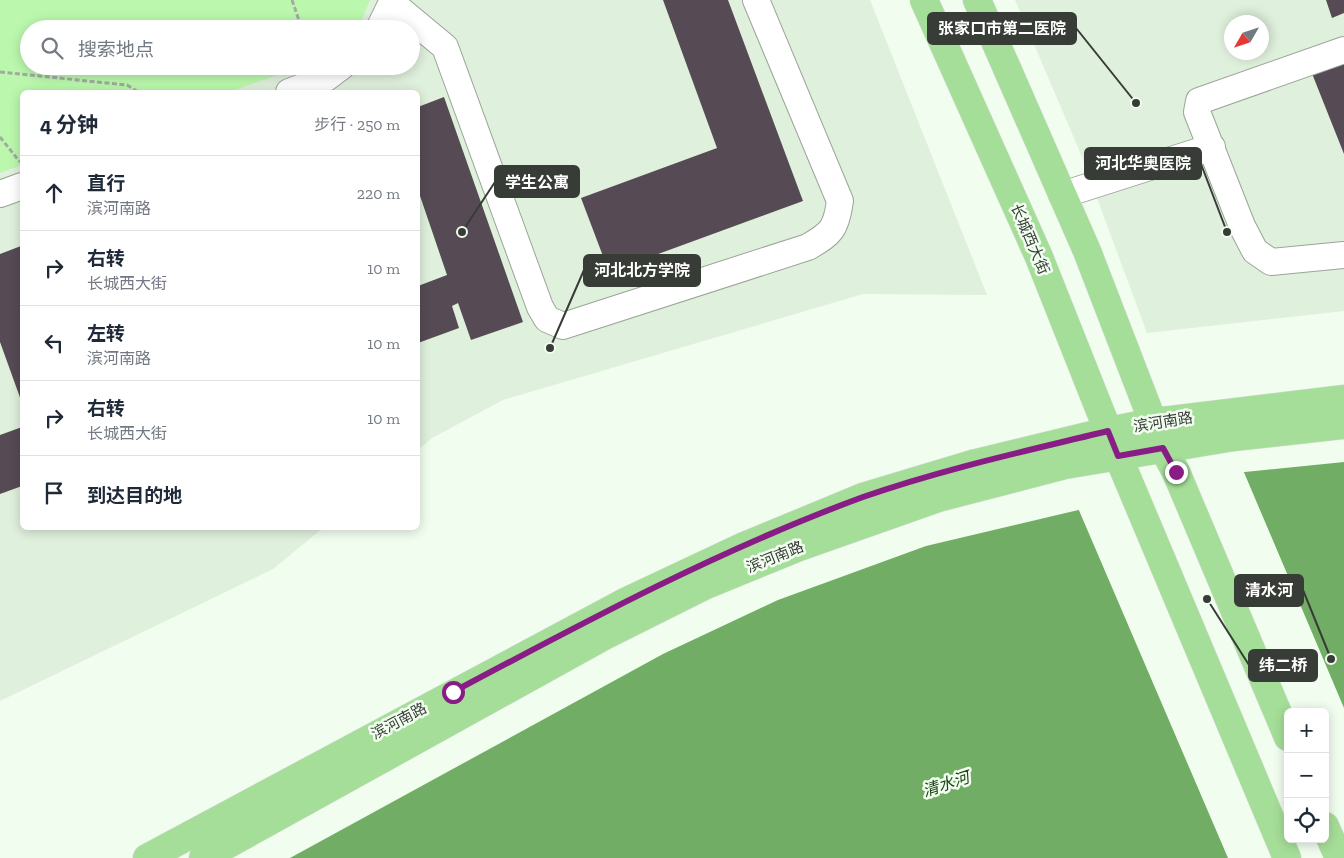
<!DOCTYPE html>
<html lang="zh">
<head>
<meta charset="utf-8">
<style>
	body { margin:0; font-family:"Zilla Slab","Noto Sans SC",serif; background:#f6f6f7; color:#1f2937 }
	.controls { position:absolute; right:15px; bottom:15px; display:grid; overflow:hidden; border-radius:8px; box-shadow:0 2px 12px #0003 }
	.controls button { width:45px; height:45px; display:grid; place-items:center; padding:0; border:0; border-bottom:1px solid #e0e1e3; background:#fff; color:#1f2937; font:25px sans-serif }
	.compass { position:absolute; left:1224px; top:15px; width:45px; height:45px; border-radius:50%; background:#fff; box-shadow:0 2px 12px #0003; rotate:231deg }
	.stop { position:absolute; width:15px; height:15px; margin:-11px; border:4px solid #881e85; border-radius:50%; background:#fff }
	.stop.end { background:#881e85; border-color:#fff; box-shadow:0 1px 5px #0008 }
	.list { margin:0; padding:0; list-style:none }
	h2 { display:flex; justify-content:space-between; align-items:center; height:65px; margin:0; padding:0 20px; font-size:21px }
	h2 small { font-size:16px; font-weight:400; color:#747a83 }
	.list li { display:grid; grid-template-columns:32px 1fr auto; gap:15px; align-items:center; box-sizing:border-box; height:75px; padding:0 20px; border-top:1px solid #e0e1e3 }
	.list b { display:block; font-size:19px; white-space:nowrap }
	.list p { margin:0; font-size:16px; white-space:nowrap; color:#747a83 }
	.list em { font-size:16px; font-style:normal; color:#747a83 }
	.icon { flex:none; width:28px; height:28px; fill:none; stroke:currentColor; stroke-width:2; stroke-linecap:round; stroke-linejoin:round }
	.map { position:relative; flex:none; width:1344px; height:858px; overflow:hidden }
	.search { position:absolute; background:#fff; box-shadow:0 2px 12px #0003; left:20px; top:20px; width:400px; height:55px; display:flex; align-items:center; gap:12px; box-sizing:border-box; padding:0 18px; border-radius:28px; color:#747a83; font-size:19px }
	.panel { position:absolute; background:#fff; box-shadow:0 2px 12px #0003; left:20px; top:90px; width:400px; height:440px; border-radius:8px }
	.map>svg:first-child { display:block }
	.built { fill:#dff0dc; fill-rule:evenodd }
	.green { fill:#bbf8ad }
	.water { fill:#72ad65; fill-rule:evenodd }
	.pier { fill:#f1fdef; fill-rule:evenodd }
	.building { fill:#564b55 }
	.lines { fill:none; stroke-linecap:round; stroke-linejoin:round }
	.minor-casing { stroke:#9ba598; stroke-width:28 }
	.major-casing { stroke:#dbdcdb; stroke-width:29 }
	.path { stroke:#a2aba1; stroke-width:3; stroke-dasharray:5 2.5; stroke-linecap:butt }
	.minor { stroke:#fff; stroke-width:26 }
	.major { stroke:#a5de98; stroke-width:28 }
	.route { stroke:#881e85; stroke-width:6 }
	.labels { text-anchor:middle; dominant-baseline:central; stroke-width:5; stroke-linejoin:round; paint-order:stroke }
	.street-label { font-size:15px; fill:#383c37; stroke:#f1fdef }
	.water-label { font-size:16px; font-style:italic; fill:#1c4413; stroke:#f1fdef }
	.leader { fill:none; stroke:#383c37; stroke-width:2 }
	.callout-dot { fill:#383c37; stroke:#f1fdef; stroke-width:2 }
	.callout { fill:#383c37; stroke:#383c37; stroke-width:2 }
	.callout-label { font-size:16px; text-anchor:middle; font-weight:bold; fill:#fff }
</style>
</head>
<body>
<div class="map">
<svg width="1344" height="858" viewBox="0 0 1344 858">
	<rect width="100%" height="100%" fill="#f1fdef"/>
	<path class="built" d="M0,0H870L987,295L863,294L503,400L432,438L418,450V92H22V528H323L273,569L0,701ZM29,29H411V66H29Z
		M1015,0H1344V311L1147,333L1080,152ZM1232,22H1262V52H1232Z"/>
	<path class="green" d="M0,0H370L361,21L354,29H29V66H303L229,92H22V165L0,173Z"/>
	<path class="water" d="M1344,462V858H290L663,654L778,600L926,546L1235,473ZM1288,712H1325V839H1288Z"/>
	<path class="pier" d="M1243,470L1344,708V858H1228L1078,508ZM1288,712H1325V839H1288Z"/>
	<path class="building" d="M663,0H728L803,201L609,272L581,198L717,148Z
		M1326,0H1344V13L1332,18Z
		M1344,55V154L1309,66Z
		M444,97L523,322L471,340L458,303L452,306L459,328L418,343V286L447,275L418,190V107Z
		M21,246L22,250V403L0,342V254Z
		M22,427V486L0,494V435Z"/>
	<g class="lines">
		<g class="minor-casing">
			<path id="minor" d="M392,3L445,47L540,307L547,319L563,326L808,247C832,233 836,229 840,201L756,0
				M379,29L393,0
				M1344,50L1199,101L1197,112L1242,226L1255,251L1271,262L1344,255
				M289,92L326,78L342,66
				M0,194L22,186
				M1062,195L1212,147"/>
		</g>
		<g class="major-casing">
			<path id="major" d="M924,0L1039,257L1118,456L1287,858
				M977,0L1087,251L1163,448L1176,472L1288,737
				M1325,826L1339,858
				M147,858L625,602L742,547L863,497L976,463L1108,431L1154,422L1344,399
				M203,858L604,636L706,585L799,547L938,498L1065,465L1234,437L1344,425"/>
		</g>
		<path class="path" d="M292,0L302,29
			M0,72L127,85L138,92
			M0,137L20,162"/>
		<use href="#minor" class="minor"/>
		<use href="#major" class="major"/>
	</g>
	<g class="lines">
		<path class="route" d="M453,692C586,621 721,549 863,497C943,469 1026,451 1108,431L1118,456L1163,448L1176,472"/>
	</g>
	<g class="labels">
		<g class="street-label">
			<text transform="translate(1030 239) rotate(67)">长城西大街</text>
			<text transform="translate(1163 422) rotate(-9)">滨河南路</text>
			<text transform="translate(775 557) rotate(-22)">滨河南路</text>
			<text transform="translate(399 721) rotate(-28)">滨河南路</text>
		</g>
		<g class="water-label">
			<text transform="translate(946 784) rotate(-18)">清水河</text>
		</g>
	</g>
	<path class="leader" d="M1136 103L1076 28M1227 232L1201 164M462 232L495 182M550 348L584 270M1331 659L1303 590M1207 599L1249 665"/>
	<g class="callout-dot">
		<circle cx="1136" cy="103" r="5"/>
		<circle cx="1227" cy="232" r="5"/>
		<circle cx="462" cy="232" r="5"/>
		<circle cx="550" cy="348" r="5"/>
		<circle cx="1331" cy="659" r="5"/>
		<circle cx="1207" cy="599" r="5"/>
	</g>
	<g class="callout">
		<rect x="928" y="13" width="148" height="31" rx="5"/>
		<rect x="1085" y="148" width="116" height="31" rx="5"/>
		<rect x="495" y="166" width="84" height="31" rx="5"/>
		<rect x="584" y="255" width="116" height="31" rx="5"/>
		<rect x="1235" y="575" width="68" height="31" rx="5"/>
		<rect x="1249" y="650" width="68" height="31" rx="5"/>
	</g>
	<g class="callout-label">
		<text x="1002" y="34">张家口市第二医院</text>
		<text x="1143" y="169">河北华奥医院</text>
		<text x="537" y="188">学生公寓</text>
		<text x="642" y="276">河北北方学院</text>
		<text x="1269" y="596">清水河</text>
		<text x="1283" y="671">纬二桥</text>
	</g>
</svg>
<div class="controls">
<button>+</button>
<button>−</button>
<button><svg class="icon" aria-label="locate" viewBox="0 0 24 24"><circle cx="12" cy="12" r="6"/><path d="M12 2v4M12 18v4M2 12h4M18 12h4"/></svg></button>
</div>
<svg class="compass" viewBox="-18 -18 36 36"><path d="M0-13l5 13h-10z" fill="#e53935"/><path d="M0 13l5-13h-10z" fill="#747a83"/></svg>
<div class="stop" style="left:453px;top:692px"></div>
<div class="stop end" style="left:1176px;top:472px"></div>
<div class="search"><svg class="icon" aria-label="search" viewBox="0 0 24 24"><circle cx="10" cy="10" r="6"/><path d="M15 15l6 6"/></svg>搜索地点</div>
<section class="panel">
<h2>4 分钟<small>步行 · 250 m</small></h2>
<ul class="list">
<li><svg class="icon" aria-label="ahead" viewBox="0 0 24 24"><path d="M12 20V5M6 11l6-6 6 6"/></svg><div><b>直行</b><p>滨河南路</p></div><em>220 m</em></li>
<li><svg class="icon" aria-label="right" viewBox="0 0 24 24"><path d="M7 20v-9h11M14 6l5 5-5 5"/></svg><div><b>右转</b><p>长城西大街</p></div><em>10 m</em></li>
<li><svg class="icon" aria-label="left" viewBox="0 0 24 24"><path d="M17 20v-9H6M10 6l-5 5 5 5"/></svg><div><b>左转</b><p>滨河南路</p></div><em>10 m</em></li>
<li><svg class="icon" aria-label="right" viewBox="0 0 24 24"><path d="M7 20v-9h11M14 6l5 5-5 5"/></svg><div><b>右转</b><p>长城西大街</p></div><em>10 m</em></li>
<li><svg class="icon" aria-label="arrive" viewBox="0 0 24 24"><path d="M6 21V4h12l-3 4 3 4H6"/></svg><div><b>到达目的地</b></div></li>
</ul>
</section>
</div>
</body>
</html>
